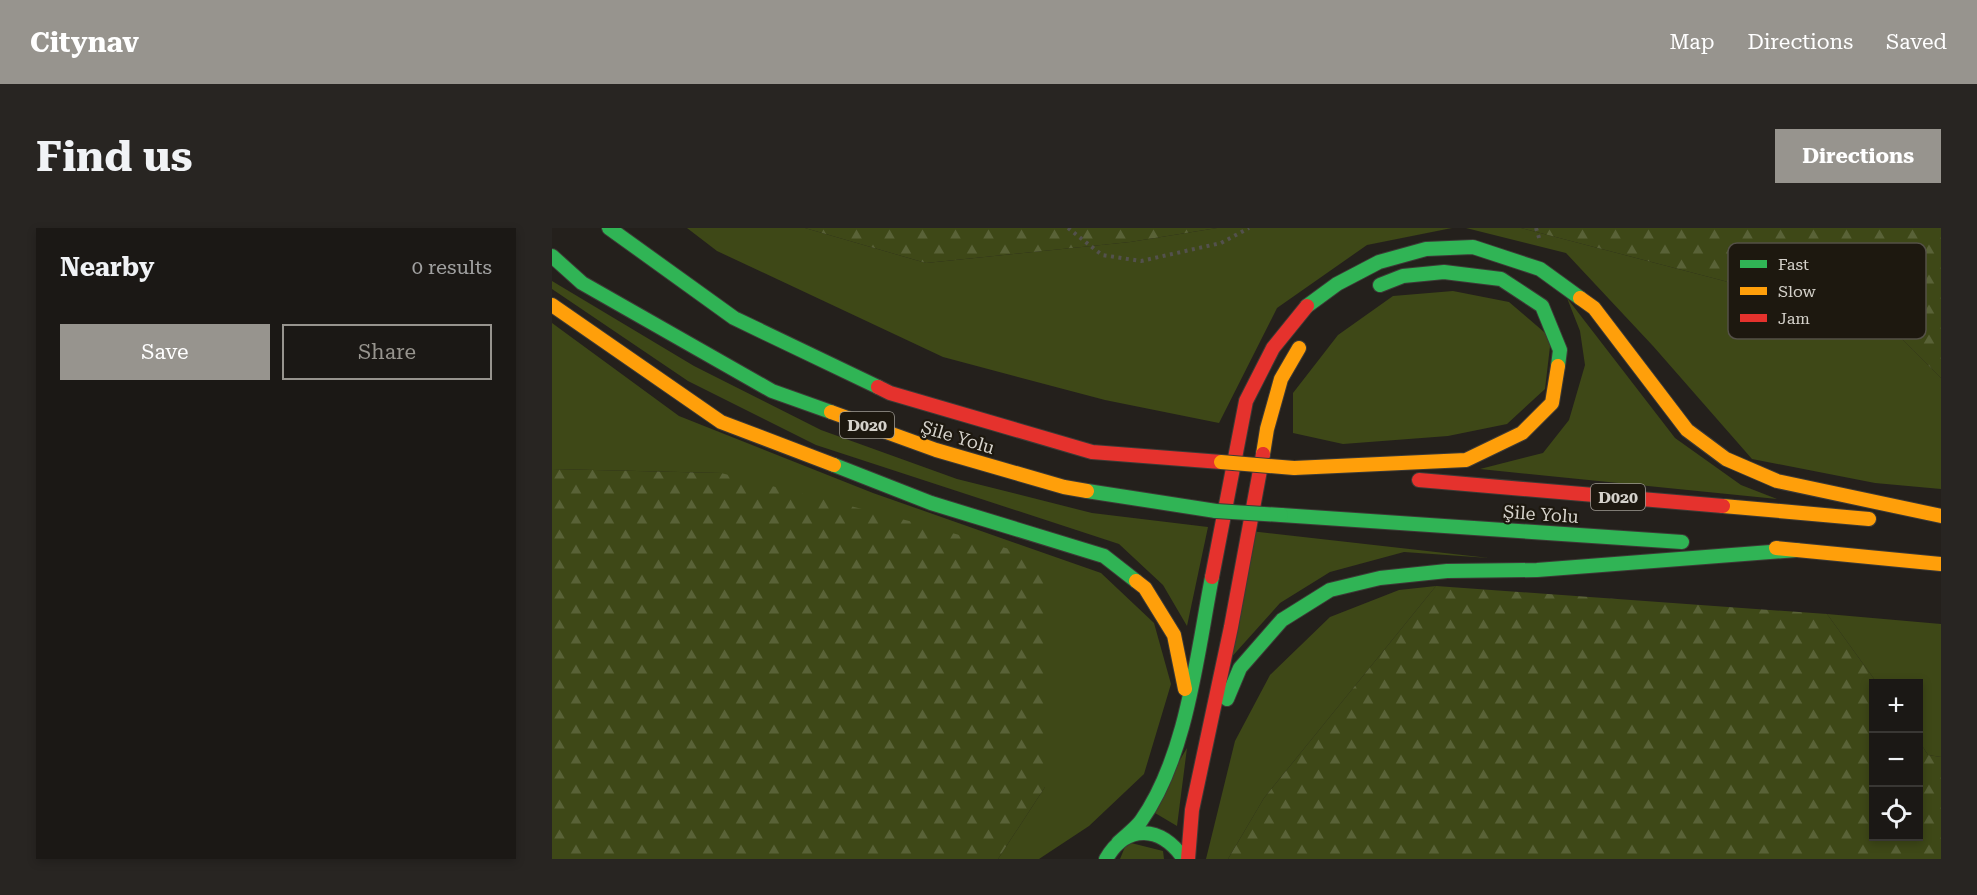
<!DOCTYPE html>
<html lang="en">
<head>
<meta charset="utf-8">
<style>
	body { margin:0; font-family:"Roboto Serif",serif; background:#282522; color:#f1f3f6 }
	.controls { position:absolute; right:18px; bottom:18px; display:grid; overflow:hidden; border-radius:0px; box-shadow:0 3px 9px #0003 }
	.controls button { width:54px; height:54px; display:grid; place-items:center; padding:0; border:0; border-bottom:2px solid #393734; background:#1b1815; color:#f1f3f6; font:30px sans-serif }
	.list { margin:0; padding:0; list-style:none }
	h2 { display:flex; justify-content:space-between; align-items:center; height:78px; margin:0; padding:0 24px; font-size:26px }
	h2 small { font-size:20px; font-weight:400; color:#a0a0a0 }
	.actions { display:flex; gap:12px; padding:18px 24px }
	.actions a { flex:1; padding:14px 0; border:2px solid #97948e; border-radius:0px; text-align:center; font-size:21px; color:#97948e }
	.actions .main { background:#97948e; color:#fff }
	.icon { flex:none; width:33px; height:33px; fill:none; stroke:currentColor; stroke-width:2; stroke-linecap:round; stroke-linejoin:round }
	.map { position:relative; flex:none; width:1389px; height:631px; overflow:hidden; border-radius:0px }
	header { display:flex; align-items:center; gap:36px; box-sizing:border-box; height:84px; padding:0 30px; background:#97948e; color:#fff }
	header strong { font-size:28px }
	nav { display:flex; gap:33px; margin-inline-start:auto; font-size:21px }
	.intro { display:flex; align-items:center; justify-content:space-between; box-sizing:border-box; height:144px; padding:0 36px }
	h1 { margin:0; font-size:42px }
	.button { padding:15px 27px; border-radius:0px; background:#97948e; color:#fff; font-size:21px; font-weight:700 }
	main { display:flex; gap:36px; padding:0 36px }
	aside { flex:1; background:#1b1815; border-radius:0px; box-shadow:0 3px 9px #0003 }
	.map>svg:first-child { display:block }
	.grass { fill:#3e4817 }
	.forest { fill:url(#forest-firs) }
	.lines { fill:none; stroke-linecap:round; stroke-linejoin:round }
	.fast-casing { stroke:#3d3a36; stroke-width:16 }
	.slow-casing { stroke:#3d3a36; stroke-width:16 }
	.jam-casing { stroke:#3d3a36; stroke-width:16 }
	.path { stroke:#53514d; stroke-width:4; stroke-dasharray:3 4.5; stroke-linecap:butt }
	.fast { stroke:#30b455; stroke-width:14 }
	.slow { stroke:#ff9f0a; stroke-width:14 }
	.jam { stroke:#e5322d; stroke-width:14 }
	.fast-bridge-casing { stroke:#3d3a36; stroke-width:16; stroke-linecap:butt }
	.slow-bridge-casing { stroke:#3d3a36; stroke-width:16; stroke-linecap:butt }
	.fast-bridge { stroke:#30b455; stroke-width:14 }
	.slow-bridge { stroke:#ff9f0a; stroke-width:14 }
	.labels { text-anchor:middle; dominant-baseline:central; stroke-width:4.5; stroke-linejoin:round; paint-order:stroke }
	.shield { fill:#1d180f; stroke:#9e9a93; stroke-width:1.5 }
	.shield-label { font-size:16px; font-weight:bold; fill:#d5d2cb }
	.street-label { font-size:18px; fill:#d5d2cb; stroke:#1d180f }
	.key { fill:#1d180f; stroke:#545047; stroke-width:1.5 }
	.key-label { font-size:16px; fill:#d5d2cb }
</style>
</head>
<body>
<header>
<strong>Citynav</strong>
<nav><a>Map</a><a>Directions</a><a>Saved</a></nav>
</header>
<div class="intro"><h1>Find us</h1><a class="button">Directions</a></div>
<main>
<aside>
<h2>Nearby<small>0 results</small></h2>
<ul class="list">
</ul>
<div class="actions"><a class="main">Save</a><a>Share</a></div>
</aside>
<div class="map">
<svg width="1389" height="631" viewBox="0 0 1389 631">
	<defs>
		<pattern id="forest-firs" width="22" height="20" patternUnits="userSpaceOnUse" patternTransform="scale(1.5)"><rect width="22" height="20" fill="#3e4817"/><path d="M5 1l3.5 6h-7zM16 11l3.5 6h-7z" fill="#596237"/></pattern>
	</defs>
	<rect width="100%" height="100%" fill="#24201c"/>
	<path class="grass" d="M135,0H253L374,35L578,14L665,0H900L815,17L725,80L667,195L553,172L391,129L165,23Z
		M914,0H969L1334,95L1389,150V261L1323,255L1200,231L1101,118L1014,25Z
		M0,53L142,138L269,202L405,251L540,285L656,299L635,398L611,357L567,316L264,217L136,153L0,61Z
		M901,63L957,74L999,110L993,161L955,196L896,208L791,216L741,205V165L786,107L841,68Z
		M1015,70L1123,210L1189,257L1225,271L928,241L991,225L1017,192L1033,137L1028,103Z
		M0,95L127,188L321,265L549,345L602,395L619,456L592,546L537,598L487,631H446L493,559L169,245L0,241Z
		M698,303L937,330L852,324L778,344L728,375L676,433Z
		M884,358L712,570L676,631H654L683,513L718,447L778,389L847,362Z
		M1275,386L1389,396V529L1376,527L1367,513L1366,455H1325Z
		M635,520L625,598L598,582Z
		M575,614L611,623L612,631H568Z"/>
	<path class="forest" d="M253,0H665L578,14L374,35Z
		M969,0H1389V150L1334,95Z
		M0,241L169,245L361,294L496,332L493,559L446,631H0Z
		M884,358L1275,386L1325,455H1322V608H1366L1367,513L1376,527L1389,529V631H676L712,570Z"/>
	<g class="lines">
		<g class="fast-casing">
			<path id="fast" d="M57,0L182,90L326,159
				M0,28L30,55L220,163L279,184
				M828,57L851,48L892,44L949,51L990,78L1008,122L1006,138
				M755,78L785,56L827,34L874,21L921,19L988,41L1028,70
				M282,237L379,275L552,328L584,353
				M535,263L664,283
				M729,287L1130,314
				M675,471L688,440L730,392L778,362L828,350L895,343L985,342L1245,322
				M566,615C573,608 583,601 589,593C635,528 645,426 660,349
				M554,631C575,595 609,598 632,631"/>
		</g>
		<g class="slow-casing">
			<path id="slow" d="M1028,70L1042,80L1135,202L1174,231L1225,253L1389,288
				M0,77L169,194L282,237
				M279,184L384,222L512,259L535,263
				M711,226L715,201L729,151L747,120
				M742,240L914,232L970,205L1000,175L1006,138
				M1171,278L1317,291
				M1224,320L1389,336
				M584,353L593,360L622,407L633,461"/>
		</g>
		<g class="jam-casing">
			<path id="jam" d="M326,159L338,165L540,224L669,234
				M867,252L1171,278
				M660,349L694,173L721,120L755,78
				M636,631L640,582L679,399L711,226"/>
		</g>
		<path class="path" d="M516,0L550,27L589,33L669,15L697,0
			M984,0L988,13"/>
		<use href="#fast" class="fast"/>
		<use href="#slow" class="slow"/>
		<use href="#jam" class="jam"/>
		<g class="fast-bridge-casing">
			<path id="fast-bridge" d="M664,283L729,287"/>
		</g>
		<g class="slow-bridge-casing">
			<path id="slow-bridge" d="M669,234L742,240"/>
		</g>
		<use href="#fast-bridge" class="fast-bridge"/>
		<use href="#slow-bridge" class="slow-bridge"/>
	</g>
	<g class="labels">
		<g class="shield">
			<rect x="288" y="184" width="54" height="26" rx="4.5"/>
			<rect x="1039" y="256" width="54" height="26" rx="4.5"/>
		</g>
		<g class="shield-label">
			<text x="315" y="197">D020</text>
			<text x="1066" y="269">D020</text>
		</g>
		<g class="street-label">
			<text transform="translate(406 209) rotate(17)">Şile Yolu</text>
			<text transform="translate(989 286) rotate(4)">Şile Yolu</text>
		</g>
	</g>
	<rect x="1176" y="15" width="198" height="96" rx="9" class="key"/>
	<rect x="1188" y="32" width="27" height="8" fill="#30b455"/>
	<rect x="1188" y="59" width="27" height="8" fill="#ff9f0a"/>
	<rect x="1188" y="86" width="27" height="8" fill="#e5322d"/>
	<g class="key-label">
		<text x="1226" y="42">Fast</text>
		<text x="1226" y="69">Slow</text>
		<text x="1226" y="96">Jam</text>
	</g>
</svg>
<div class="controls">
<button>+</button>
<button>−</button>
<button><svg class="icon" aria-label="locate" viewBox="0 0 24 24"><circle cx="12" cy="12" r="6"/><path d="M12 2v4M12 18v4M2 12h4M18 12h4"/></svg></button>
</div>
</div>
</main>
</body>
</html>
